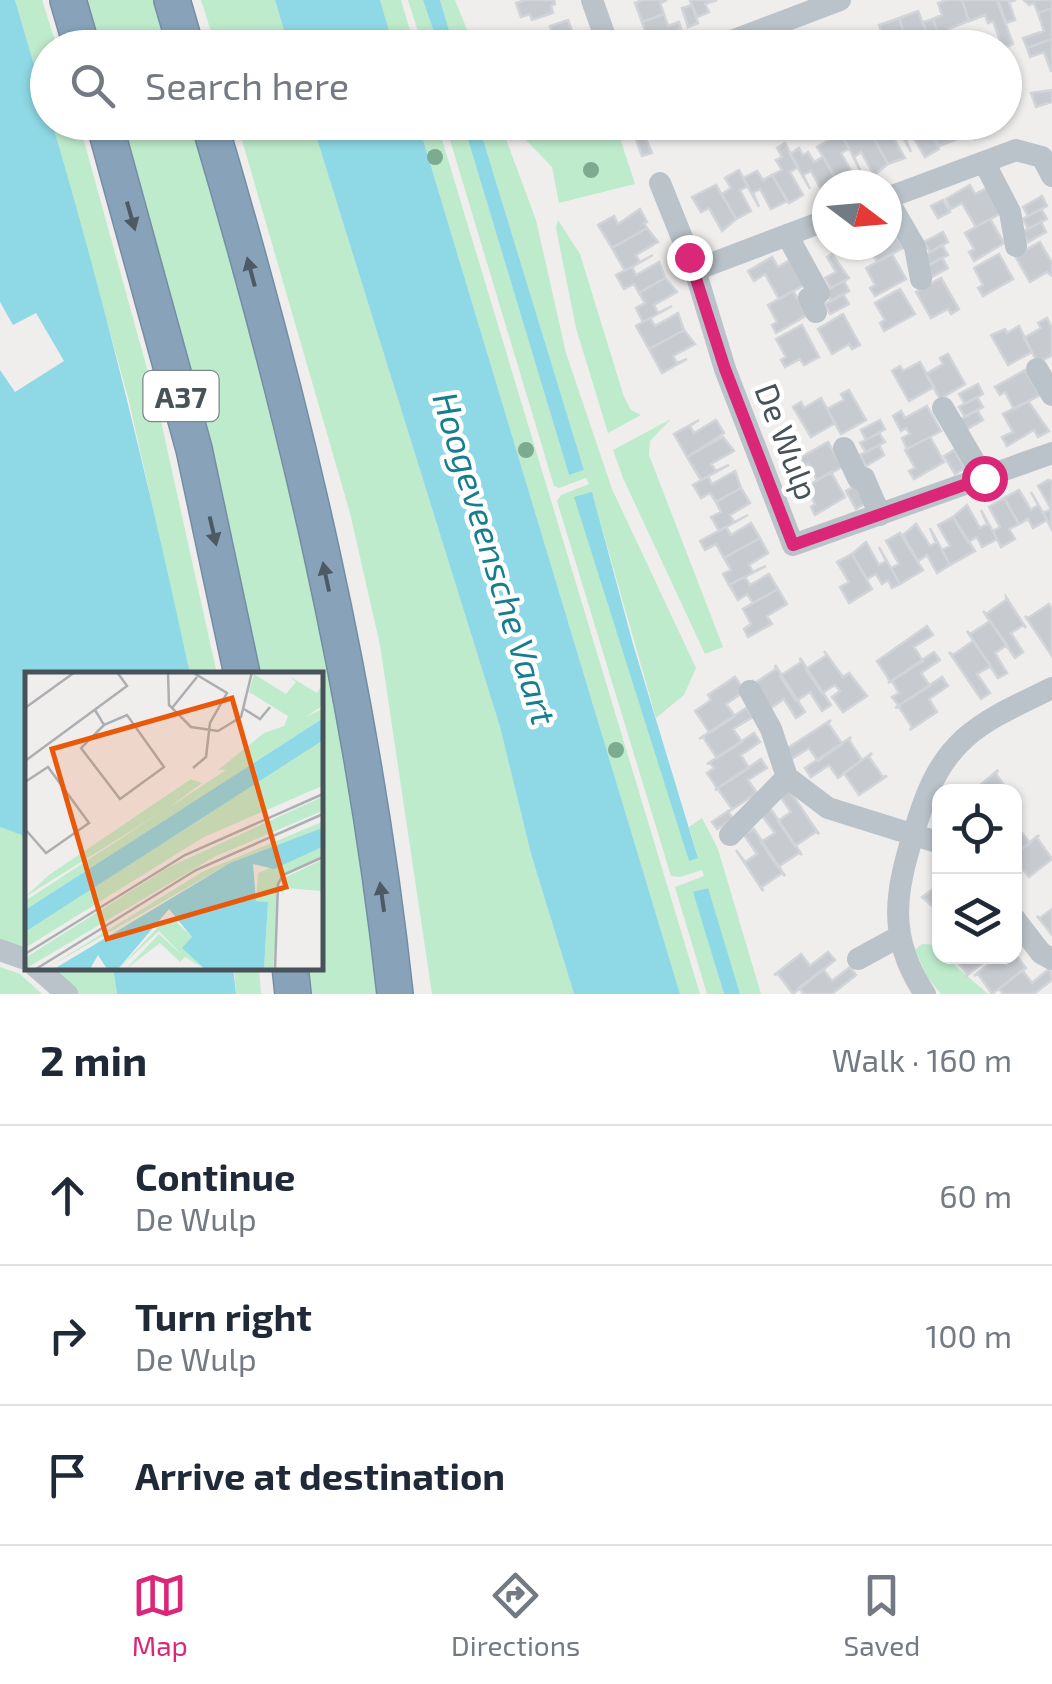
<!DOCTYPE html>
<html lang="en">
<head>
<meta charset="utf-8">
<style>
	body { margin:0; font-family:"Exo 2",sans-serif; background:#f2f2f3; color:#1f2937 }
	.controls { position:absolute; right:30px; bottom:30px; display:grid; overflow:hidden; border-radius:20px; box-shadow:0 2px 8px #0004 }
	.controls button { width:90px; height:90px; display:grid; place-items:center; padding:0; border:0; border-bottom:2px solid #e0e1e3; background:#fff; color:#1f2937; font:50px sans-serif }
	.compass { position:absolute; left:812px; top:170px; width:90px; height:90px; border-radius:50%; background:#fff; box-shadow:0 2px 8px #0004; rotate:106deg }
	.stop { position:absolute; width:30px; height:30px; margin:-22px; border:8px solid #db2777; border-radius:50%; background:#fff }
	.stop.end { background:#db2777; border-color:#fff; box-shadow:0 2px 10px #0008 }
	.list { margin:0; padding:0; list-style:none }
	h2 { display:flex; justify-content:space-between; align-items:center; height:130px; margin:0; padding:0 40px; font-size:42px }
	h2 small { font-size:32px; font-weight:400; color:#747a83 }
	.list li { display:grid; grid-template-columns:65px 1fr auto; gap:30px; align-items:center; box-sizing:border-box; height:140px; padding:0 40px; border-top:2px solid #e0e1e3 }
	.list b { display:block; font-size:38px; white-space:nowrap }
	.list p { margin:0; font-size:32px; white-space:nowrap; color:#747a83 }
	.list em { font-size:32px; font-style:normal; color:#747a83 }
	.icon { flex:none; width:55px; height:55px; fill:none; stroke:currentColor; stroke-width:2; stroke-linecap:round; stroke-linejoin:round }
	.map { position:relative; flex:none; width:1052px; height:994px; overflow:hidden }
	.search { position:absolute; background:#fff; box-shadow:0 2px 8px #0004; left:30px; right:30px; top:30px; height:110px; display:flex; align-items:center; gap:25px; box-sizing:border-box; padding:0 35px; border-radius:55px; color:#747a83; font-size:38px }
	.sheet { height:550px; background:#fff }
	nav { display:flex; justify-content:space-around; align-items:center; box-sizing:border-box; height:140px; border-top:2px solid #e0e1e3; background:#fff; font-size:28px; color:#747a83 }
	nav a { display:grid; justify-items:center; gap:5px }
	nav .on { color:#db2777 }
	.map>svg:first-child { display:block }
	.green { fill:#beebcc }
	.water { fill:#8ed9e5 }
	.building { fill:#c7cbd0; stroke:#d1d4d8; stroke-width:2.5 }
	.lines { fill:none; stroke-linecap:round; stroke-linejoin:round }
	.highway-casing { stroke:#738ea4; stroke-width:38 }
	.minor { stroke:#b9c3c9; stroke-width:22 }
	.highway { stroke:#88a3b9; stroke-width:35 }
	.tree { fill:#7cab8f }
	.oneway { fill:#4e5a63 }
	.route { stroke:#db2777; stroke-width:12 }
	.labels { text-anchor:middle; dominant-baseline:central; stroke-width:9; stroke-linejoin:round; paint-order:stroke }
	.shield { fill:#fff; stroke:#7e868b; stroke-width:2.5 }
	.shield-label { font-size:30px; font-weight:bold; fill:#475259 }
	.street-label { font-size:32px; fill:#475259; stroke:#fff }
	.water-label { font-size:35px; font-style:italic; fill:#167e8f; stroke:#fff }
	.inset-road { fill:none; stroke:#acafb2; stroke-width:2.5 }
	.view { fill:#e8590c; fill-opacity:0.15; stroke:#e8590c; stroke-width:5 }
	.inset-edge { fill:none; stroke:#475259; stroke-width:5 }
</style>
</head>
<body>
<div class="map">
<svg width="1052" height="994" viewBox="0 0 1052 994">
	<rect width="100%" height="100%" fill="#f0eded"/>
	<path class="green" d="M15,0H42L57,47L48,48L47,109Z
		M85,0H157L171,47H99Z
		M201,0H275L289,47H216Z
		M380,0H401L415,47H394Z
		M408,0H423L439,47H423Z
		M440,0H455L474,47H454Z
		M561,122L615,123L635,184L559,203L552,167L524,138Z
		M52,123H79L159,412L217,674H190L129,401Z
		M121,123H194C244,298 293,475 328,655C350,767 364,881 380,994H308L304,967L320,966V674H259C221,488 171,306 121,123Z
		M237,123H312L500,727L531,854L574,994H432L380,645L350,513Z
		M418,123H437L700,994H680Z
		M445,123H463L569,475L584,470L478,123H500L536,220L566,353L612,489L696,668L684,695L656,718L592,493L575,498L689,860L698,857L689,827L702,818L718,849L761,994H740L707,888L694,893L724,994H707L675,887L704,876L702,870L680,877L671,876L557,501L561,495L589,484L586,478L559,488L554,486Z
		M558,220L580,254L624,397L631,410L641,415L608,433L576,328L556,228Z
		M671,419L650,441L649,455L723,647L705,654L623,478L613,450Z
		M0,827L27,837V958L0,948Z
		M922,944L939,945L940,956L945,957L988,994H941L928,978L915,950Z
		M0,967L20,974L42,994H0Z
		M47,967H113L117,994H73Z
		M234,967H259L261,994H236Z"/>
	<path class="water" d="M0,0H15L47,109L48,122L52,123C106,305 150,488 190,674H28L27,837L0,827V370L15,392L64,361L36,313L13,325L0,302Z
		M275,0H380L394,47H289Z
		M423,0H440L454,47H439Z
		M312,123H418L680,994H574L531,854L500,727Z
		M463,123H478L584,470L569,475Z
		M592,492L633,644L698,858L689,861L574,497Z
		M708,888L740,994H724L693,892Z
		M113,967H233L236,994H117Z"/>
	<path class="building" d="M525,0H554L555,4L551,6L553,13L532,20L530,14L521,17L516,3Z
		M643,0H667L660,3L664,14L642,22L635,3Z
		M690,0H717L705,4L709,12L697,17Z
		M947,0H962L969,21L948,29L951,37L941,41L933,19L942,15L938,3Z
		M962,0H997L1013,44L1003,48L993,21L988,23L985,15L969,21Z
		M998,0H1016L1009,2L1015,20L1006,23Z
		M1024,0H1052V8L1038,13L1034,3L1029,5Z
		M692,5L698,23L688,27L682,8Z
		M1052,8V39L1027,48L1023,38L1044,31L1038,13Z
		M918,11L931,44L909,48L899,18Z
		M664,14L668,26L679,22L681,29L649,41L642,22Z
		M899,18L909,48H876L872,37L882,33L879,25Z
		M933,19L941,41L943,48H932L923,22Z
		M568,20L578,48H554L557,46L550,26Z
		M861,33L867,48H842L845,40Z
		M1052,39V71H1051L1044,52L1030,57L1027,48Z
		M1052,90V102L1036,107L1031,93Z
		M641,122H665L668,131L646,139L652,153L642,156L632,128Z
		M665,122H701L705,133L695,137L690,123L668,131Z
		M896,122L899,130L892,135L905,158L888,164L868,128L879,122Z
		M925,122H946L955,140L939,146Z
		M925,122L939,149L925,157L912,135L905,138L911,152L895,123Z
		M966,122H987L989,127L975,139Z
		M868,128L888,164L874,175L861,152L854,157L860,170L841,133L849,129L853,137Z
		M841,133L849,149L841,153L854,176L840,184L817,147Z
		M785,143L798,167L790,172L803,195L789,203L772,175L782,170L776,160L782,157L777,148Z
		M799,148L803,155L808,152L814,162L823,157L837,182L822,191L811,171L803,175L810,189L790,154Z
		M739,170L748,186L740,190L751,211L736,219L722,194L731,188L725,178Z
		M757,171L763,180L772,175L787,201L771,209L760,189L753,193L759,207L743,178Z
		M716,185L736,219L722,231L709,208L701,212L692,197Z
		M970,185L975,194L987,188L1001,213L976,227L962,203L951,209L946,199Z
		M1042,196L1047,206L1028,216L1023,207Z
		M943,200L950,212L938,218L931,206Z
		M640,209L647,222L644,223L647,228L612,248L598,225L614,216L618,224Z
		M1041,209L1047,219L1028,229L1023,219Z
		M990,219L1004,243L974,261L969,252L974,249L965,233Z
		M1041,222L1046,232L1028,242L1022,232Z
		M889,223L903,248L877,262L867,245H887Z
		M647,228L658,242L636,255L640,262L653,255L625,271L612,248Z
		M943,232L948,242L930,252L924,242Z
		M1040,242L1052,263V276L1047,272L1030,282L1015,256Z
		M942,245L948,255L929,265L924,256Z
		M832,254L849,278L831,288L825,278L836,272L827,257Z
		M892,254L906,279L875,296L870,288L875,285L866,268Z
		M999,254L1013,279L983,296L978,288L983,285L974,268Z
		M772,257L778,267L790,260L804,285L779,299L765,274L754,281L748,271Z
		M942,258L948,268L930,278L924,268Z
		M659,262L665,278L639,293L634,284L624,289L616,275L632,267L636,275Z
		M665,278L677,292L654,305L658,313L672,306L643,322L636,308L645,303L639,293Z
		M941,278L959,309L951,314L948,309L931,318L916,292Z
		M844,281L849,291L831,301L825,291Z
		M900,289L915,314L884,331L880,323L885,320L875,303Z
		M793,291L807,315L776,333L772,325L777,322L768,305Z
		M843,294L849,304L830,314L825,304Z
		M678,313L684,330L649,349L636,326L650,318L655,326Z
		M843,314L860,345L852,349L849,344L832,354L818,329Z
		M1047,318L1052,328V355L1038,363L1024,338L1041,328L1038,323Z
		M802,325L819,357L804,365L800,359L785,367L781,360L786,357L776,339Z
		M1019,326L1032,352L1008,365L991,335L1005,329L1007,333Z
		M684,330L695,344L673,356L677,363L687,359L662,373L649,349Z
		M948,354L965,384L940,399L926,374L943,364L940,358Z
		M920,362L934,387L909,401L892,371L900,366L903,371Z
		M1025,370L1040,395L1014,409L1005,392L1000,395L995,387Z
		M978,384L983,394L965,404L959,394Z
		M849,390L866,420L841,434L827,409L844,400L841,394Z
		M977,397L983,407L965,417L959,407Z
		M821,398L835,423L811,437L793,407L801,402L804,408Z
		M1028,401L1049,431L1038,437L1034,430L1007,446L1002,437L1013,432L1003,414Z
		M927,406L941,431L907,449L902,438L910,434L906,428L901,431L893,416L901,411L905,418Z
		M977,410L983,420L965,430L959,420Z
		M699,420L690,426L694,433L716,420L724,433L687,457L674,434Z
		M880,420L885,429L866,440L861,430Z
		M879,433L885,442L866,452L860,443Z
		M723,437L734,451L711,464L716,471L729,465L701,480L687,457Z
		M930,437L944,462L914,479L909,471L915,468L905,450Z
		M828,442L842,467L817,480L808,464L802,467L798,459Z
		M879,445L884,455L866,466L860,455Z
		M954,450L965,468L955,474L944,456Z
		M735,471L741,488L716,502L710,493L701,498L693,485L708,476L712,484Z
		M831,472L845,497L815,515L811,507L815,504L806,487Z
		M1048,480L1052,481L1051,528L1043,513L1051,509L1038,486Z
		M856,485L866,503L856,509L846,491Z
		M741,488L750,503L730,515L734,522L748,515L719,531L711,517L721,512L716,502Z
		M1019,490L1031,510L1038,505L1031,492L1047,520L1033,528L1028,519L1019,524L1004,498Z
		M1004,498L1019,524L1009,529L1015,539L1001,547L993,531L1000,527L989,507Z
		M967,505L980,528L987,524L981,510L997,539L982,547L977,537L968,542L953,517Z
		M953,517L975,551L950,565L942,550L950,546L938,525Z
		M751,523L760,538L724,558L716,544L705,550L700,541L726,527L731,535Z
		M916,524L930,546L936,543L930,528L950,565L937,573L927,555L918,561L903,535Z
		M900,533L923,570L900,584L891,568L899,564L886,541Z
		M760,538L768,553L749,565L753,572L766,566L729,585L723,574L731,570L724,558Z
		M866,542L879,565L886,561L879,547L900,584L892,588L888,580L882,584L876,574L867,579L852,554Z
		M852,554L872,589L849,603L840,587L849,582L837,562Z
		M769,574L778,589L753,603L747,594L738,600L729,585L745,577L750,585Z
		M778,589L787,604L767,616L772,624L748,637L744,629L751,624L743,609Z
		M1006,597L1026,628L1023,625L1011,633L1023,652L1015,658L983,611L986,614L1006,600Z
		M1049,604L1052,609V656L1025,616L1028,618Z
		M990,621L1007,645L995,653L1007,673L998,678L967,631L970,634Z
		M927,626L933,635L914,647L923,661L888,683L890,681L877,661Z
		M973,641L991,666L977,674L990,693L981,699L949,652L953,655Z
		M824,651L843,677L849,673L867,696L843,712L832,697L840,691L835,685L822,693L806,669L827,655Z
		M934,652L940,660L921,673L930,686L895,708L899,706L892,697L899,693L892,681L888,683Z
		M800,658L831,705L822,711L810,692L796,701L780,676L801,662Z
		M775,665L805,712L796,718L784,699L771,708L752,680L755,683L776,669Z
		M735,677L745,691L726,704L735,716L710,733L695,711L711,700L708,695Z
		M942,677L948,686L929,699L937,712L910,730L912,727L899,707L895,708Z
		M746,708L753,717L733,729L742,742L717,758L703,737L699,739Z
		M831,720L828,723L842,744L818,761L809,748L790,760L783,751Z
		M754,733L760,742L741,755L749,768L715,790L717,788L707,773L714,768L710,763L707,764Z
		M851,737L849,740L862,760L838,778L829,765L811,777L805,768Z
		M872,753L869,757L883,777L887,776L859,795L844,773Z
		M761,759L767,768L748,780L757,793L728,812L732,809L718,789L715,790Z
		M998,770L996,774L1009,792H972Z
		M787,787L819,834L816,832L795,846L778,821L791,812L778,793Z
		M770,808L802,855L799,853L778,867L761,842L775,833L761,814Z
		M728,811L733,819L717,829L712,822Z
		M1014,823L1030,843L1014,855Z
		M754,829L785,876L782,873L762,887L763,891L736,850L745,862L757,854L744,835Z
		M1039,835L1037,838L1052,859L1029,877L1019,865L1014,868V855Z
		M940,884V913L922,897Z
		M1052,909V935L1037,916L1040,918Z
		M828,952L835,960L793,994L778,974L774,975L801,954L810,966Z
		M953,956H991L965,977L967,974Z
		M999,956L1007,964L1017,956L1026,968L992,994L978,974L974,976Z
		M850,967L856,975L832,994H804L799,988L823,969L832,981Z
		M1050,968L1052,980L1034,994H1003L999,989L1022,970L1032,983Z"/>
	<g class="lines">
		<g class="highway-casing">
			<path id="highway" d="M68,0L82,48
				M172,0L186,48
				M104,122L194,449L242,674
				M209,122C294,407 363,698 395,994
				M290,966L293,994"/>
		</g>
		<path class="minor" d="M592,0L609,48
			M713,48L840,0
			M984,162L1010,212L1016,246
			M660,183L695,270
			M887,198L1016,150L1042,157L1052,176
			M887,199L915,247L921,279
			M827,220L695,270L725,369L793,545L1052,453
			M787,235L819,293L809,298L816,312
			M1037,369L1052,395
			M943,408L984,478
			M844,448L858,478H864L880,515
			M750,691L771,729L787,777L828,808L940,843
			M730,835L787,777
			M1014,918L1041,953L1052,959
			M0,950L28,960
			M858,959L900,936
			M35,966L67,994
			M925,994C887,937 895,893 914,832C925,796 936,764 965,738C990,716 1022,703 1052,688"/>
		<use href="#highway" class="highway"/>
	</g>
	<g class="tree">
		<circle cx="435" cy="157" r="8"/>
		<circle cx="591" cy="170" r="8"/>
		<circle cx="526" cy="450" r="8"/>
		<circle cx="616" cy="750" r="8"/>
	</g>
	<defs><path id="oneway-solid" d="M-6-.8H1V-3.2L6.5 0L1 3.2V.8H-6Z" transform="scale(2.5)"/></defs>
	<g class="oneway">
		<use href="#oneway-solid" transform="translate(131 216) rotate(74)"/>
		<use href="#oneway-solid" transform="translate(251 272) rotate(-105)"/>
		<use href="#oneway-solid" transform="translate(213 531) rotate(77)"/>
		<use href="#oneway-solid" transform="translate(326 577) rotate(-102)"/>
		<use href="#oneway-solid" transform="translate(382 897) rotate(-98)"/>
	</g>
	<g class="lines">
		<path class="route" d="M689,257L725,369L793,545L984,478"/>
	</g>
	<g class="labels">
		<rect class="shield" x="143.5" y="371" width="75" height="50" rx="8"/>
		<g class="shield-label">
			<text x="181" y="396">A37</text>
		</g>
		<g class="street-label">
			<text transform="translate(788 441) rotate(69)">De Wulp</text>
		</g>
		<g class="water-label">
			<text transform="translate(496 558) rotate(73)">Hoogeveensche Vaart</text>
		</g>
	</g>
	<g transform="translate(25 672)">
		<rect width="298" height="298" fill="#f0eded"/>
		<path d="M229,2L261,22L271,10L264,4L292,21L297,13V34L281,45L297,37V47L0,238V229L138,139L0,225L24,203L166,107L177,111L142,137L201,98H193L239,61L259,54L263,44L224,20ZM297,69V114L179,165L0,276V260ZM297,125V139L189,185L0,297V286L144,195ZM297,150V156L205,191L20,297L177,200ZM297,175V184L255,205L248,297H239L243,230L231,229L233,201ZM297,188V219L260,216L256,226L261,205ZM148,247L167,265L158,276L180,297L160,285L155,290L135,271L101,297L134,262L157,283L134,259L93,297L140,248Z" fill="#beebcc"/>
		<path d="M297,47V69L0,260V238ZM297,156V175L249,197L228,192L231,229L243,230L239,297H180L157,276L167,265L144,237L93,297H82L73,283L65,297H29L205,191Z" fill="#8ed9e5"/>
		<path class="inset-road" d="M143,0L144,33L166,55L193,59L216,45L227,0M167,0L202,21L185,51L181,85L168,96M0,36L50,0M147,36L172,5M219,37L235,47L245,35M70,38L79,53L102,43L139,95L95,127L56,76L79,53M0,89L102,14L92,0M0,110L23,95L64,151L21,181L0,157M0,282L160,183L298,122M11,297L171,198L298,142M250,297L253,212L258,203L298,185"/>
		<path class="view" d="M207,26L261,215L82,267L27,77Z"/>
		<rect width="298" height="298" class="inset-edge"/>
	</g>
</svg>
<div class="controls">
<button><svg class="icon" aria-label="locate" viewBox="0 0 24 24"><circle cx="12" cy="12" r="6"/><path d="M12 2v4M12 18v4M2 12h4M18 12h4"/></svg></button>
<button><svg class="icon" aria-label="layers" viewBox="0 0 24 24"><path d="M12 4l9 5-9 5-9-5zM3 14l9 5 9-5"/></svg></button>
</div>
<svg class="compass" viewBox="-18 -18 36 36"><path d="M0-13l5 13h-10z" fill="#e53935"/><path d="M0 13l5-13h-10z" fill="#747a83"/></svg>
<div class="stop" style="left:984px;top:478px"></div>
<div class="stop end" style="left:689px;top:257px"></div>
<div class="search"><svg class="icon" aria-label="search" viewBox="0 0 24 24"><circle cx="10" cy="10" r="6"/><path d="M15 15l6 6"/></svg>Search here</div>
</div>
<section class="sheet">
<h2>2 min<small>Walk · 160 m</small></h2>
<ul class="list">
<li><svg class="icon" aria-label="ahead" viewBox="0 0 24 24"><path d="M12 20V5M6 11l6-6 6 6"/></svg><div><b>Continue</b><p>De Wulp</p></div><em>60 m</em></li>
<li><svg class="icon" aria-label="right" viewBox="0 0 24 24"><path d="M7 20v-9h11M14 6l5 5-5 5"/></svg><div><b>Turn right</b><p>De Wulp</p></div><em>100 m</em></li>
<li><svg class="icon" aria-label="arrive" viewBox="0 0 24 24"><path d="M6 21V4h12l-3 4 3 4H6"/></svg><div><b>Arrive at destination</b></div></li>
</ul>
</section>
<nav>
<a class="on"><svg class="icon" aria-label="map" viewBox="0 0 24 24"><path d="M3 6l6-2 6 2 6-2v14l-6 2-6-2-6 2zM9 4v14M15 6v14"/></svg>Map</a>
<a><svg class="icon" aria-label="directions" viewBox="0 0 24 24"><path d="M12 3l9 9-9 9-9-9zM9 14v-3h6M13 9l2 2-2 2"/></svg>Directions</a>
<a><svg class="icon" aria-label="saved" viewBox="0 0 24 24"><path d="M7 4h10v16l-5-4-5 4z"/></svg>Saved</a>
</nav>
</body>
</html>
